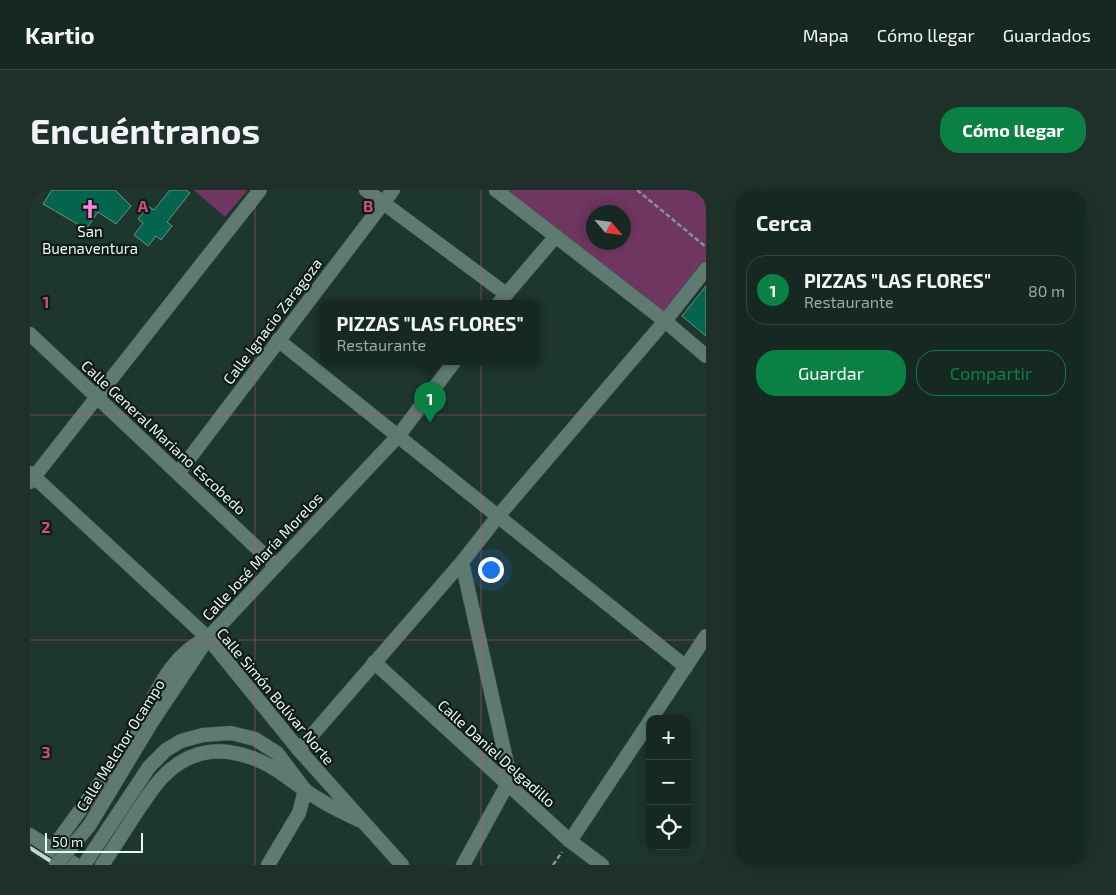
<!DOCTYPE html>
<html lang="es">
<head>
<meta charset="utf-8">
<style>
	body { margin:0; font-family:"Exo 2",sans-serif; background:#1f302a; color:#f1f3f6 }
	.controls { position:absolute; right:15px; bottom:15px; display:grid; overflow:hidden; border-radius:10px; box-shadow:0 2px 12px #0003 }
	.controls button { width:45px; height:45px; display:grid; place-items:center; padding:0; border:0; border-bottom:1px solid #354440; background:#162822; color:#f1f3f6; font:25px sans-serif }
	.compass { position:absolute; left:556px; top:15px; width:45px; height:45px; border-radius:50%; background:#162822; box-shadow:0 2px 12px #0003; rotate:118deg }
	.scale { position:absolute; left:15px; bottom:12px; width:98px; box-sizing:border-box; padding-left:5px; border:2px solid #e7f7f1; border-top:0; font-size:14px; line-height:18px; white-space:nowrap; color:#e7f7f1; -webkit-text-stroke:4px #101b17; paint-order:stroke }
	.you { position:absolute; left:460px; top:379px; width:18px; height:18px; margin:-12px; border:4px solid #fff; border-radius:50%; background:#1a73e8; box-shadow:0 0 0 8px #1a73e833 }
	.badge { display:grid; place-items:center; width:32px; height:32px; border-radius:50%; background:#0b8043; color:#fff; font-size:16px; font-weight:700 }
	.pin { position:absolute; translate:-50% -41px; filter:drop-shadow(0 1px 2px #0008) }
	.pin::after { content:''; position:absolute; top:26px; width:18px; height:15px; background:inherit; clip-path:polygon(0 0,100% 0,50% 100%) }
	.popup { position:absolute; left:290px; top:110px; width:220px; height:65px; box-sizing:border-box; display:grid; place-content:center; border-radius:10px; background:#162822; filter:drop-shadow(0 1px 4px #0005); font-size:16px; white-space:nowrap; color:#9ea6a5 }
	.popup b { font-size:19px; color:#f1f3f6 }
	.popup::after { content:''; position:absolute; left:50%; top:100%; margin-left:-10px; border:10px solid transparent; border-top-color:#162822 }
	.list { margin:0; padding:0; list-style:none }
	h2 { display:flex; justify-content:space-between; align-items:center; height:65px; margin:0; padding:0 20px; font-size:21px }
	h2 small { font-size:16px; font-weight:400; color:#9ea6a5 }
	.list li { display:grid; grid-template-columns:32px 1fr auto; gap:15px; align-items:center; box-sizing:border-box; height:70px; margin:0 10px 10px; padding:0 10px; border:1px solid #354440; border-radius:20px }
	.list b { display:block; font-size:19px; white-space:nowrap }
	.list p { margin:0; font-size:16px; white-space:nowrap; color:#9ea6a5 }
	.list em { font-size:16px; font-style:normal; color:#9ea6a5 }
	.actions { display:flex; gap:10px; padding:15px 20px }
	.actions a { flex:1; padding:11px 0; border:1px solid #0b8043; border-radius:20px; text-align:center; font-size:18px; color:#0b8043 }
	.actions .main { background:#0b8043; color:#fff }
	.icon { flex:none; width:28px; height:28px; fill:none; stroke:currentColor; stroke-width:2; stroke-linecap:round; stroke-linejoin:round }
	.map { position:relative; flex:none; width:676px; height:675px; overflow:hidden; border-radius:20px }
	header { display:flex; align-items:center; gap:30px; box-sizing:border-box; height:70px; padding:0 25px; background:#162822; border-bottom:1px solid #354440 }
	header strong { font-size:24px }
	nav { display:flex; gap:28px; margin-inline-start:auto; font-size:18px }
	.intro { display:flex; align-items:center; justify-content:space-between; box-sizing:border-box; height:120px; padding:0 30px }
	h1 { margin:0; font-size:35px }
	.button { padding:12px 22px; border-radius:20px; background:#0b8043; color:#fff; font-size:18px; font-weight:700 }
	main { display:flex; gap:30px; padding:0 30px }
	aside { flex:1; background:#162822; border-radius:20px; box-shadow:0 2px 12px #0003 }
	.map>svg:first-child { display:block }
	.green { fill:#6f3660; fill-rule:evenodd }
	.building { fill:#04654e; stroke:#728f84 }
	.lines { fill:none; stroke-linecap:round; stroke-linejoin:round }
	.minor-casing { stroke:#3a524b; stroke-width:15 }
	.tertiary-casing { stroke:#3a524b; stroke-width:15 }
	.secondary-casing { stroke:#3a524b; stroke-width:15 }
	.path { stroke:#81968f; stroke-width:2.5; stroke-dasharray:5 2.5; stroke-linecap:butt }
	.minor { stroke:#5f7a70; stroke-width:14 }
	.tertiary { stroke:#5f7a70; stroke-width:14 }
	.secondary { stroke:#5f7a70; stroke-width:14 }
	.rail { stroke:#c6d7d1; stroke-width:4 }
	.secondary-bridge-casing { stroke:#3a524b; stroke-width:15; stroke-linecap:butt }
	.secondary-bridge { stroke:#5f7a70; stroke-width:14 }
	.grid { fill:none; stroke:#cb5080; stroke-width:1; stroke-opacity:0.55 }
	.labels { text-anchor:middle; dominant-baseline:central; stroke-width:4.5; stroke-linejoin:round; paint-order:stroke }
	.poi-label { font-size:15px; fill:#e7f7f1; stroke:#101b17 }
	.street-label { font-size:15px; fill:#e7f7f1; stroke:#101b17 }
	.grid-label { font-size:16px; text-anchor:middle; font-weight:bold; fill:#cb5080; stroke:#101b17; stroke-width:4.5; stroke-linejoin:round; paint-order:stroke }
</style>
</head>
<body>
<header>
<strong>Kartio</strong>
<nav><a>Mapa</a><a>Cómo llegar</a><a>Guardados</a></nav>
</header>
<div class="intro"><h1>Encuéntranos</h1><a class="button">Cómo llegar</a></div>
<main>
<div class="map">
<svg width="676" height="675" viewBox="0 0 676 675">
	<rect width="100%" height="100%" fill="#1d362e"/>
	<path class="green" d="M164,0H218L195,27Z
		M466,0H676V79L635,131ZM564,22H594V52H564Z"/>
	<path class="building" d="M22,0H85L101,16L86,34L68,22L56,39L13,14Z
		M140,0H156L160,3L137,32L142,36L131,50L126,46L118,56L104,45L113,33L108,29L118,16L124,20Z
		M676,96V146L652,126Z"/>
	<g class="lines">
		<g class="minor-casing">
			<path id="minor" d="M336,0L476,104
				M248,150L656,477
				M0,292L230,0
				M432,372L478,578L477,595L433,675
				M621,529L676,446
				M269,560L432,372L469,325L635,131L676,79
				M540,651L620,531
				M22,659C47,624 74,589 98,553C123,516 134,467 178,448
				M72,675C90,649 106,621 125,596C157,555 197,553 240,576C256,585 271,599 287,608C301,617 316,624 331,631"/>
		</g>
		<g class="tertiary-casing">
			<path id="tertiary" d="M466,0L635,131L676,166
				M0,283L178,448L269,560L372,675"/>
		</g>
		<g class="secondary-casing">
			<path id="secondary" d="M468,114L526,46
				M0,144L245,375
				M149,282L363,0
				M344,472L540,651L572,675
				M123,530L178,448L369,245L424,172
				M0,645L46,675
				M54,675L119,577L136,560L151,551L173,545L201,543L225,549L247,563L275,600L269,623L238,675"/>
		</g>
		<path class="path" d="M607,0L676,57
			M523,675L532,662"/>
		<use href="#minor" class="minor"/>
		<use href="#tertiary" class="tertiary"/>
		<use href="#secondary" class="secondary"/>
		<path class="rail" d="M0,658L27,675"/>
		<g class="secondary-bridge-casing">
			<path id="secondary-bridge" d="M26,675L59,636L123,530"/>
		</g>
		<use href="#secondary-bridge" class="secondary-bridge"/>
	</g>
	<path class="grid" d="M225,0V675M451,0V675M0,225H676M0,450H676"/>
	<defs>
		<g id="church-bare" transform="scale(1.5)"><path d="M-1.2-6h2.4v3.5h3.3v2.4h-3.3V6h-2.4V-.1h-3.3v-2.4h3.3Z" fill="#fe85df" stroke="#101b17" stroke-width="2.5" paint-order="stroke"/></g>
	</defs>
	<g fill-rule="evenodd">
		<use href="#church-bare" x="60" y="19"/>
	</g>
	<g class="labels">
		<g class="poi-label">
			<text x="60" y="41">San<tspan x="60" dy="17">Buenaventura</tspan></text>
		</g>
		<g class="street-label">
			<text transform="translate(242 131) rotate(-53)">Calle Ignacio Zaragoza</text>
			<text transform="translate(134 247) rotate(43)">Calle General Mariano Escobedo</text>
			<text transform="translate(232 366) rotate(-47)">Calle José María Morelos</text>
			<text transform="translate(246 506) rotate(50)">Calle Simón Bolívar Norte</text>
			<text transform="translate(90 555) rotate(-58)">Calle Melchor Ocampo</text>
			<text transform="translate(467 563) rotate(42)">Calle Daniel Delgadillo</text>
		</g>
	</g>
	<g class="grid-label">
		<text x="113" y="22">A</text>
		<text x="338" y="22">B</text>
		<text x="16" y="118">1</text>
		<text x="16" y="343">2</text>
		<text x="16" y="568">3</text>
	</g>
</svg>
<div class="controls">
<button>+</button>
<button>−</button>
<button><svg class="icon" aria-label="locate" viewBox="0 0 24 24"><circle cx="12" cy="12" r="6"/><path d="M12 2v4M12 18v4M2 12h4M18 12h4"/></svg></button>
</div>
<svg class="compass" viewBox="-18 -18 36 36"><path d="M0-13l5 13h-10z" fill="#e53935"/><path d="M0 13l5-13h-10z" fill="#9ea6a5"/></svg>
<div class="scale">50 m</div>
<div class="you"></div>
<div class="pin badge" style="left:400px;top:233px">1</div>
<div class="popup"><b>PIZZAS &quot;LAS FLORES&quot;</b>Restaurante</div>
</div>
<aside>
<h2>Cerca<small></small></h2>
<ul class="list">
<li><span class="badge">1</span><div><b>PIZZAS &quot;LAS FLORES&quot;</b><p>Restaurante</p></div><em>80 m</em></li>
</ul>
<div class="actions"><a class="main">Guardar</a><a>Compartir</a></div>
</aside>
</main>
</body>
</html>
